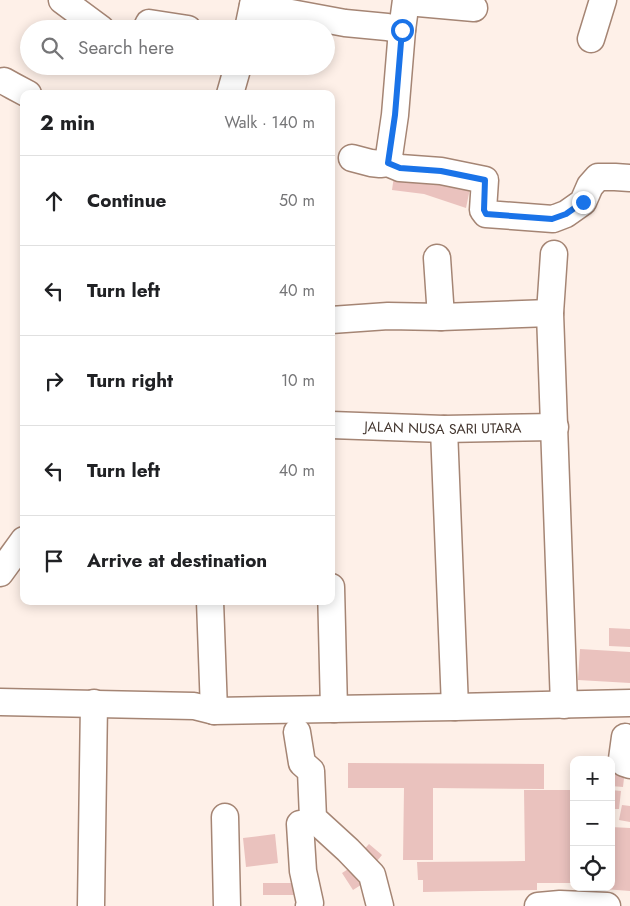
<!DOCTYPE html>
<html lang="en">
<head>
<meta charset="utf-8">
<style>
	body { margin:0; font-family:Jost,sans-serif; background:#f2f2f2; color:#202124 }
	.controls { position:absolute; right:15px; bottom:15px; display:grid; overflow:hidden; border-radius:10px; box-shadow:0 2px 12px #0003 }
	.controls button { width:45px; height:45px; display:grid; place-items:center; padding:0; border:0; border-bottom:1px solid #e0e0e0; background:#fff; color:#202124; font:25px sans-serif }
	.stop { position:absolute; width:15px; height:15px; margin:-11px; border:4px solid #1a73e8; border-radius:50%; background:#fff }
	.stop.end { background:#1a73e8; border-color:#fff; box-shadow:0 1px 5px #0008 }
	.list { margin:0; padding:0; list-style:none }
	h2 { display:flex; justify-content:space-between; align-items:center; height:65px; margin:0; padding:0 20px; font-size:21px }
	h2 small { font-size:16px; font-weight:400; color:#757577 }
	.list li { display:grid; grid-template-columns:32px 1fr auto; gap:15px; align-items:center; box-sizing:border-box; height:90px; padding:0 20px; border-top:1px solid #e0e0e0 }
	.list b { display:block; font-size:19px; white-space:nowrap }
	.list em { font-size:16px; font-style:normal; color:#757577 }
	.icon { flex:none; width:28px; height:28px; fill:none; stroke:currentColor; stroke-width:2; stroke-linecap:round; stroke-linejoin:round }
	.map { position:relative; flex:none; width:630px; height:906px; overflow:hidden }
	.search { position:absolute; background:#fff; box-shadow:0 2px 12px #0003; left:20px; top:20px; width:315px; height:55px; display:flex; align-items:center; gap:12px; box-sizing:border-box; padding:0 18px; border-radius:28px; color:#757577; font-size:19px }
	.panel { position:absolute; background:#fff; box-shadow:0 2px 12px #0003; left:20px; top:90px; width:315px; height:515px; border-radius:10px }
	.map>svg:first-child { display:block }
	.building { fill:#eac2be }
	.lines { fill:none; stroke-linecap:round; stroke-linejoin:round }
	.minor-casing { stroke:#a58574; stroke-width:29 }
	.minor { stroke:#fff; stroke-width:26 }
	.route { stroke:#1a73e8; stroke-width:6 }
	.labels { text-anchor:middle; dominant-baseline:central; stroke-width:4; stroke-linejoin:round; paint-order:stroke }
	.street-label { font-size:14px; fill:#42352e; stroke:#fff }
</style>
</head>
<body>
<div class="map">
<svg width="630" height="906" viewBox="0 0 630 906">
	<rect width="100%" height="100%" fill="#fef0e8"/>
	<path class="building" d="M395,169L472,179L466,208L424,194L392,190Z
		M609,628L630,629V647L609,646Z
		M580,649L630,652V683L578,680Z
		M348,763L544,764V789L433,788V860H403L404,788H348Z
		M611,768L625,769L623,787L611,786Z
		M524,790H574V883H537V890L423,892V880H418L417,862L525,861Z
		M611,790L621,791L619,809H611Z
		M622,805L630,806V822L619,820Z
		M611,827L630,828V891L604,889V887H611Z
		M275,834L278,863L246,867L243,838Z
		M369,844L382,855L372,867L358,856Z
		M353,866L364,883L353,890L342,873Z
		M263,883H294V895H263Z"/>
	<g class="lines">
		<g class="minor-casing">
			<g id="minor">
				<path d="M62,0L101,29"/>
				<path d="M407,2L474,8"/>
				<path d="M253,6L345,23L387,27L402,30"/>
				<path d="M146,29L149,23L188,29"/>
				<path d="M248,29L254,0"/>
				<path d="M591,39L603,0"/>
				<path d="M4,81L13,86L28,94"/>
				<path d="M230,94L238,66"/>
				<path d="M352,158L371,163L380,164L388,163L400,168L441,171L485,180L483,210L486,214L553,219L566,214L583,202L590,186L598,177H615L630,178"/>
				<path d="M388,163L395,115L402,30L406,0"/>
				<path d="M554,254L550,313L564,705"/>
				<path d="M437,258L441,317"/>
				<path d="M331,320L388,316L441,317L550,313"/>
				<path id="s1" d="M331,425L444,429L555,427"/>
				<path d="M444,429L455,707"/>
				<path d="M0,573L24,540"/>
				<path d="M331,587L334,709"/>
				<path d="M210,601L214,711"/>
				<path d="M0,702L194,706L214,711L455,707L630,703"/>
				<path d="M297,732L302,763L311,771L313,818L348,850L372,875L380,906"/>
				<path d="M625,737L622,759L624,763L630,765"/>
				<path d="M225,817L227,906"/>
				<path d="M300,824L303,871L310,903L309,906"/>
				<path d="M91,906L94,703"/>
				<path d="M538,906L560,904L607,906"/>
			</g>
		</g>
		<use href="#minor" class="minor"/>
	</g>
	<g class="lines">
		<path class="route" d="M402,30L395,115L388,163L400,168L441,171L485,180L484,210L486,214L552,219L566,214L583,202"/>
	</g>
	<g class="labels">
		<g class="street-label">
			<text stroke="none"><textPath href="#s1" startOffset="112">JALAN NUSA SARI UTARA</textPath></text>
		</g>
	</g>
</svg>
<div class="controls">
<button>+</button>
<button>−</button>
<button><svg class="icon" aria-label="locate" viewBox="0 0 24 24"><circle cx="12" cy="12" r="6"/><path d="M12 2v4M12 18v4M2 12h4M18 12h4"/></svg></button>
</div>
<div class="stop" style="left:402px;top:30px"></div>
<div class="stop end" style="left:583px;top:202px"></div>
<div class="search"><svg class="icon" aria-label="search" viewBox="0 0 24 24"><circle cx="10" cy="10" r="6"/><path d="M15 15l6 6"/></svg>Search here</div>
<section class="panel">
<h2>2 min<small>Walk · 140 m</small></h2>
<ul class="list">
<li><svg class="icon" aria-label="ahead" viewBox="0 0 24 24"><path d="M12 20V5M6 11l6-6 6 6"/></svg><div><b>Continue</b></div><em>50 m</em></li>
<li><svg class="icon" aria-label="left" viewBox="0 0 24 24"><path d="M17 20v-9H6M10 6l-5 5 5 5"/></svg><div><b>Turn left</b></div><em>40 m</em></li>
<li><svg class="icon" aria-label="right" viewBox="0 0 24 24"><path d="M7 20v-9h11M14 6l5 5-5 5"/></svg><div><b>Turn right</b></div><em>10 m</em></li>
<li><svg class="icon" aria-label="left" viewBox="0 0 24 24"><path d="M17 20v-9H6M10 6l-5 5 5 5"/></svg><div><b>Turn left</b></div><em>40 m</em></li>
<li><svg class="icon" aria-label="arrive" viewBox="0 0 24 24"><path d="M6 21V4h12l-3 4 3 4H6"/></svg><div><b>Arrive at destination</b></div></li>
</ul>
</section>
</div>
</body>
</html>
